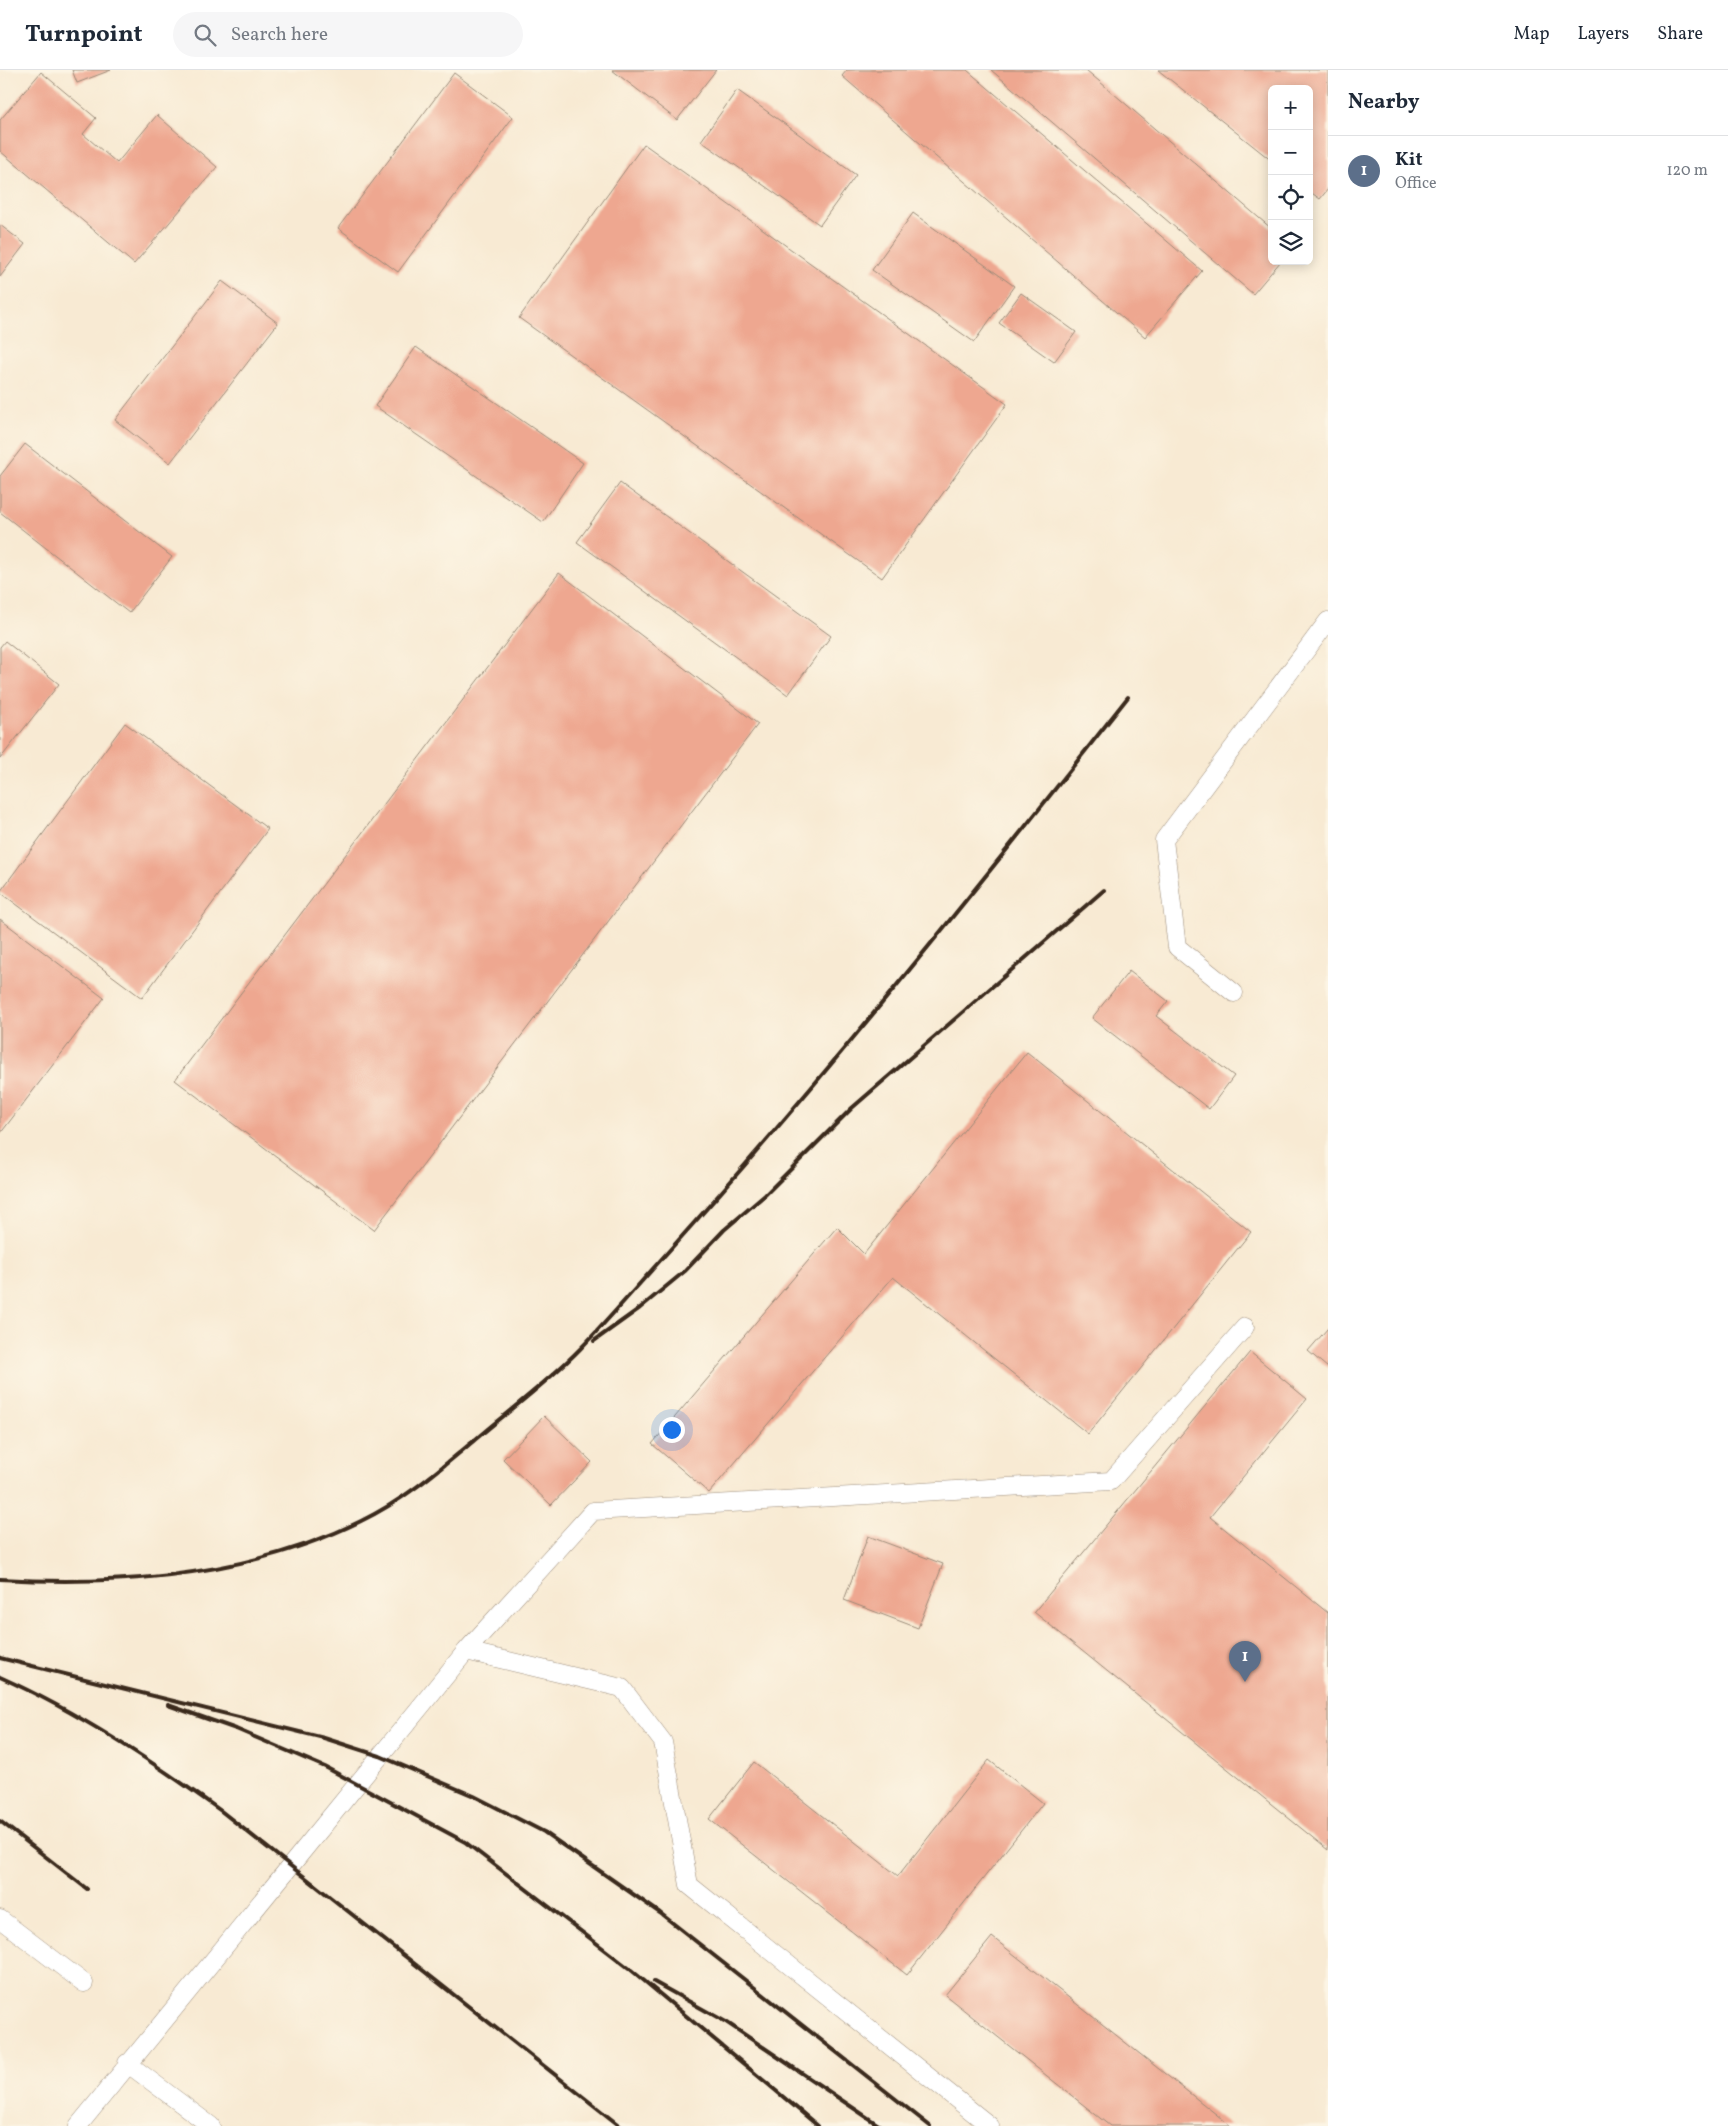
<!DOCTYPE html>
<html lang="en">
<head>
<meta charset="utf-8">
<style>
	body { margin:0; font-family:Vollkorn,serif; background:#f6f6f7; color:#1f2937 }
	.controls { position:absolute; right:15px; top:15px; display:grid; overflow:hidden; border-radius:8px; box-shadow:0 2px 12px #0003 }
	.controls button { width:45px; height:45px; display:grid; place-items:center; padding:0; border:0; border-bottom:1px solid #e0e1e3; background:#fff; color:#1f2937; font:25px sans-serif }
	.you { position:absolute; left:671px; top:1359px; width:18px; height:18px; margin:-12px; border:4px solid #fff; border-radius:50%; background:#1a73e8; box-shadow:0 0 0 8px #1a73e833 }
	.badge { display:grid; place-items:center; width:32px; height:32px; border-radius:50%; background:#1a73e8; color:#fff; font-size:16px; font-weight:700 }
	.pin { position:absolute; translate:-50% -41px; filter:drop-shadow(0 1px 2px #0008) }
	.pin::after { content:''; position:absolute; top:26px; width:18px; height:15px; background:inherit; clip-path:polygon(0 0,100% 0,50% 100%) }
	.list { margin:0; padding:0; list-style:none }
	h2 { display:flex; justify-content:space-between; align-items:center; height:65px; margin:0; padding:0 20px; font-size:21px }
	h2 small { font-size:16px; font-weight:400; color:#747a83 }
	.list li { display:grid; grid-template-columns:32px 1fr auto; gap:15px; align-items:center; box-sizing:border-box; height:70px; padding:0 20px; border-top:1px solid #e0e1e3 }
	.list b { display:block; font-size:19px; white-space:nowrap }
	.list p { margin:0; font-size:16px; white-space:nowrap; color:#747a83 }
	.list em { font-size:16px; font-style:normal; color:#747a83 }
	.icon { flex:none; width:28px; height:28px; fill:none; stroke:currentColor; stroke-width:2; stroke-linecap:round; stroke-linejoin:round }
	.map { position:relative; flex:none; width:1328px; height:2056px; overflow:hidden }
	header { display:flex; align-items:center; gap:30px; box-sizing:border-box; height:70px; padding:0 25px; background:#fff; border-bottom:1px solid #e0e1e3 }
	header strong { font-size:24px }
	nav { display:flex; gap:28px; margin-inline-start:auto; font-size:18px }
	.search { width:350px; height:45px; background:#f6f6f7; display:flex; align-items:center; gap:12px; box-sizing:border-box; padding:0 18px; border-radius:28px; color:#747a83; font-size:19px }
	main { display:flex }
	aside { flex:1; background:#fff }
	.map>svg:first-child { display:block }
	.building { fill:#eea790 }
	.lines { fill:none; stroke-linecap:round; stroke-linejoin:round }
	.service-casing { stroke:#9a8a78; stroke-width:19 }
	.service { stroke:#fff; stroke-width:18 }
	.rail { stroke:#3b2a1e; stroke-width:4 }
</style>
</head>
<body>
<header>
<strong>Turnpoint</strong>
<div class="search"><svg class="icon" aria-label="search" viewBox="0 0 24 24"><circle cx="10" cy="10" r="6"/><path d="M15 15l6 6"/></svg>Search here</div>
<nav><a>Map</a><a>Layers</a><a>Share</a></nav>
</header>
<main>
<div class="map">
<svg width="1328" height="2056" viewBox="0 0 1328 2056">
	<rect width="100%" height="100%" fill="#fcf5e5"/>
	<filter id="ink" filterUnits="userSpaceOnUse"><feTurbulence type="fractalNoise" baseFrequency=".02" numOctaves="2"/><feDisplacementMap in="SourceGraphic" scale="10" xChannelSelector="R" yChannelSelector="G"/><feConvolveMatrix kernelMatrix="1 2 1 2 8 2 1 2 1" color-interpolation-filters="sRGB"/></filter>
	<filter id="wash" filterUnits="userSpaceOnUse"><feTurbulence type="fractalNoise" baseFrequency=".0096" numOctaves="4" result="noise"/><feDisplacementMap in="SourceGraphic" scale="20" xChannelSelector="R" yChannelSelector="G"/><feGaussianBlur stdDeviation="1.12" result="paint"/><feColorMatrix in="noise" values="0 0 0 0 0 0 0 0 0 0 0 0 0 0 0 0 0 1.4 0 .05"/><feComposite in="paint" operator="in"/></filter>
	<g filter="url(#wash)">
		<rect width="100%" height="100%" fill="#f8ead3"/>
		<g id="blocks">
			<path class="building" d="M72,0H111L77,13Z
				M612,0H716L677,50Z
				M847,0H967L1202,201L1145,267L842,6Z
				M991,0H1086L1272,159V191H1281L1253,224Z
				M1158,0H1328V119L1320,129L1309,121V19H1272V91Z
				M41,2L96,48L83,64L117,93L157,45L217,97L134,194L0,81V50Z
				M454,3L513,47L398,202L338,158Z
				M737,20L856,105L820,155L701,71Z
				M644,74L1007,334L882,508L519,248Z
				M913,143L1014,216L974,272L872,200Z
				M0,155L25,174L0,207Z
				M222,211L278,253L170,393L115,350Z
				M1021,223L1076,262L1054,292L999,253Z
				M416,277L583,393L543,452L375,336Z
				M25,374L172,487L129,543L0,442V406Z
				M620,413L831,566L788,625L577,472Z
				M559,503L758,654L374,1160L175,1010Z
				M5,571L59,614L0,689V577Z
				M125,653L268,759L142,928L0,822Z
				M0,849L104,928L0,1064Z
				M1129,901L1168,931L1156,946L1234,1006L1209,1039L1092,948Z
				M1027,982L1251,1162L1088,1364L893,1207L709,1423L652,1374L837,1157L864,1184Z
				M1328,1258V1298L1308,1281Z
				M1250,1282L1307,1329L1210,1447L1328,1543V1780L1034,1542Z
				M544,1346L592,1392L551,1435L503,1389Z
				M868,1466L943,1494L918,1558L844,1530Z
				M989,1690L1043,1733L907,1905L709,1749L754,1692L898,1806Z
				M992,1867L1231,2056H1110L945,1925Z"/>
		</g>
	</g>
	<g filter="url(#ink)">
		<use href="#blocks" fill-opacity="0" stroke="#9a8a78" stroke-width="1"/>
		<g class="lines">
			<g class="service-casing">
				<path id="service" d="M1234,923L1177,877L1164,770L1328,551
					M466,1581L622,1618L663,1672L689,1815L990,2056
					M0,1849L84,1913
					M127,1993L211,2056
					M78,2056L466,1581L593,1441L1111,1411L1245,1257"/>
			</g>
			<use href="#service" class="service"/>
			<path class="rail" d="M594,1271L640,1238L685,1201L724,1160L765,1125L852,1038L1104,820
				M0,1509C120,1516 252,1505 361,1451C405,1430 440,1399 477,1368C511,1339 549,1311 580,1279C613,1245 644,1208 676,1173C834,997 982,812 1128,627
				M0,1588L324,1668L380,1686L474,1726L544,1762L660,1843L930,2056
				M0,1607C78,1642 152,1691 221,1741L620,2056
				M168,1635L236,1659L325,1697L465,1772L630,1899L818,2056
				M0,1751L87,1819
				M654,1912L726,1952L880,2056"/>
		</g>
	</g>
</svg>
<div class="controls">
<button>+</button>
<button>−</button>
<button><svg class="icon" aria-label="locate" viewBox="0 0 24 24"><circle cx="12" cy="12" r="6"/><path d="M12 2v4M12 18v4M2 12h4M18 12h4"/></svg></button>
<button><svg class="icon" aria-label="layers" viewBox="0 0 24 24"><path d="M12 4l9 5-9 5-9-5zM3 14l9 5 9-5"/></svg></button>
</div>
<div class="you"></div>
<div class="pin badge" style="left:1245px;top:1612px;background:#5c6f8a">1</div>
</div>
<aside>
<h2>Nearby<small></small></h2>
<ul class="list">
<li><span class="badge" style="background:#5c6f8a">1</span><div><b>Kit</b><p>Office</p></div><em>120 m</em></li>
</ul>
</aside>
</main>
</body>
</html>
